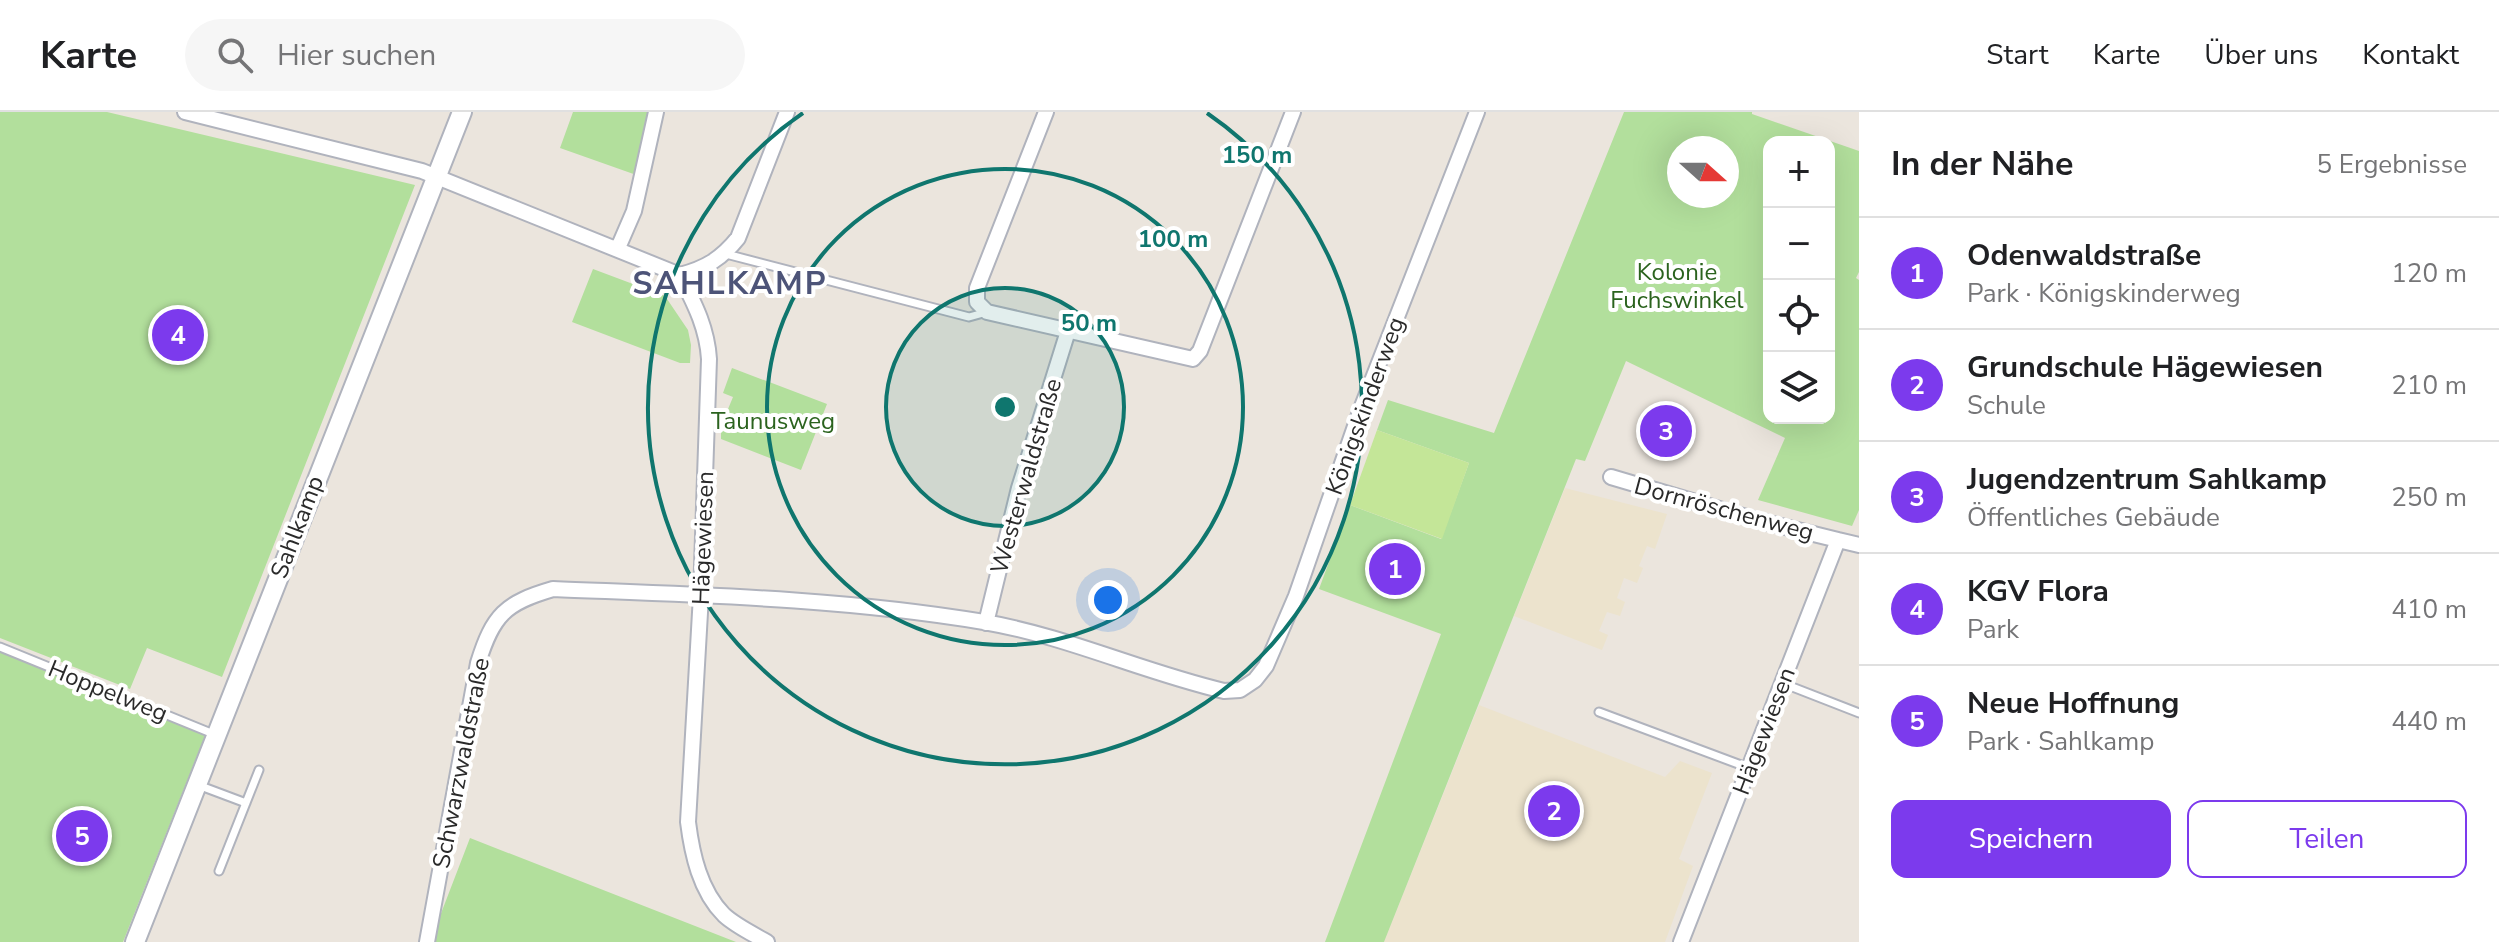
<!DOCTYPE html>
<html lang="de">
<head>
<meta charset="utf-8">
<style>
	body { margin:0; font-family:"Nunito Sans",sans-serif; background:#f6f6f6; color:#202124 }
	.controls { position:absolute; right:24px; top:24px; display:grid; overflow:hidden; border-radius:16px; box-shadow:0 8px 32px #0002 }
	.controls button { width:72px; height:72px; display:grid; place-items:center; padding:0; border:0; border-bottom:2px solid #e0e0e0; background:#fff; color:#202124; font:40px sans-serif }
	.compass { position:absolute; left:1667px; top:24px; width:72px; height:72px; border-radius:50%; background:#fff; box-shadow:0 8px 32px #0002; rotate:111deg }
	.you { position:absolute; left:1108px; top:488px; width:28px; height:28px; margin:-20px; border:6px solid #fff; border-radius:50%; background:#1a73e8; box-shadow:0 0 0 12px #1a73e833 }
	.badge { display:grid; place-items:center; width:52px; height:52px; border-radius:50%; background:#7c3aed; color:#fff; font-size:26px; font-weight:700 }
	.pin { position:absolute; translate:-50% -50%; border:4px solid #fff; box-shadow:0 2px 8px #0006 }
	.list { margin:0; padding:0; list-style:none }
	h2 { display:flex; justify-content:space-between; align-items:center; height:104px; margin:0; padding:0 32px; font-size:34px }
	h2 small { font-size:26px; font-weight:400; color:#757577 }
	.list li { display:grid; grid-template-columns:52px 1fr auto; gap:24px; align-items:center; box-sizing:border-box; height:112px; padding:0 32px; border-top:2px solid #e0e0e0 }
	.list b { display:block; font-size:30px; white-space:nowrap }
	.list p { margin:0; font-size:26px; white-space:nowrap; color:#757577 }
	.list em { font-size:26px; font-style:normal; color:#757577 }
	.actions { display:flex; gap:16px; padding:24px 32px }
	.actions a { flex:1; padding:18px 0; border:2px solid #7c3aed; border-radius:16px; text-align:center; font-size:28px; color:#7c3aed }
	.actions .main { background:#7c3aed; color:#fff }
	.icon { flex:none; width:44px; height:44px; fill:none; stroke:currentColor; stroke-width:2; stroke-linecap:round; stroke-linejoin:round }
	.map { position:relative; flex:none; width:1859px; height:830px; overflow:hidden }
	header { display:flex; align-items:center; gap:48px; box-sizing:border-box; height:112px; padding:0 40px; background:#fff; border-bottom:2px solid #e0e0e0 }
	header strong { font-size:38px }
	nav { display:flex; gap:44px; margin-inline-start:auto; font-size:28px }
	.search { width:560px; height:72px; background:#f6f6f6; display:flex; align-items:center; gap:20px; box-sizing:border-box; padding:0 28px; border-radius:44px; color:#757577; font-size:30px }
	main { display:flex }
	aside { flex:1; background:#fff }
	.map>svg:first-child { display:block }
	.education { fill:#ece3cd }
	.green { fill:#b2df9c; fill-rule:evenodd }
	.pitch { fill:#c4e698 }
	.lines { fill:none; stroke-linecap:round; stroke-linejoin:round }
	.lane-casing { stroke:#b0b3bd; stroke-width:11 }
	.street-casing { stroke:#b0b3bd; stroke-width:18 }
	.secondary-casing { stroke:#b0b3bd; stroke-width:22 }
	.lane { stroke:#fff; stroke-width:7 }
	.street { stroke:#fff; stroke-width:14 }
	.secondary { stroke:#fff; stroke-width:18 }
	.ring { fill:none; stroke:#0f766e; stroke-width:4 }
	.labels { text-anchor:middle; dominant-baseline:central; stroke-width:8; stroke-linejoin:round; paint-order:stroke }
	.park-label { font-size:24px; fill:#2b631e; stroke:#fff }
	.street-label { font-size:24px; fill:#2a2a2a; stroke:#fff }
	.district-label { font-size:32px; font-weight:bold; letter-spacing:2px; fill:#4d5478; stroke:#fff }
	.centre { fill:#0f766e; stroke:#fff; stroke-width:4 }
	.ring-label { font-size:24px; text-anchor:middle; font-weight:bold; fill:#0f766e; stroke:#fff; stroke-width:8; stroke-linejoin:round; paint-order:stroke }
</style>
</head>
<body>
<header>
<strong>Karte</strong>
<div class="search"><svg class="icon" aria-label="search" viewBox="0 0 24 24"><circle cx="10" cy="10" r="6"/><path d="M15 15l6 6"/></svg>Hier suchen</div>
<nav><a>Start</a><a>Karte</a><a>Über uns</a><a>Kontakt</a></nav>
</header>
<main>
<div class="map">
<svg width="1859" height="830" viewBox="0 0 1859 830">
	<rect width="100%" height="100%" fill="#ebe5dd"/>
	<path class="education" d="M1565,376L1667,402L1655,437L1647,434L1639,454L1643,456L1637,471L1624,466L1617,486L1625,490L1620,504L1607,500L1599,519L1608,523L1602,538L1514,504Z
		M1479,593L1665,665L1680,649L1712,661L1679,747L1693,754L1665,830H1384Z"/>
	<path class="green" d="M0,0H107L415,73L222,565L147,536L130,577L0,526Z
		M573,0H656L642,65L560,36Z
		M1624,0H1752V2L1859,39V160L1856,166L1859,168V398L1852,414L1758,388L1785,326L1626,249L1585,349L1576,347L1384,830H1325L1441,522L1319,477L1350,393L1441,427L1469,351L1377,318L1388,288L1494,321ZM1769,30H1829V306H1769ZM1679,36H1727V84H1679Z
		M593,157L665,184L688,218L691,233L690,251H680L572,210Z
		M732,256L827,292L801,358L721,327V314L733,285L723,281Z
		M0,535L207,619L123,830H0Z
		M470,726L736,830H430Z"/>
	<path class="pitch" d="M1377,318L1469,351L1442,427L1350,393Z"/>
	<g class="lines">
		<g class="lane-casing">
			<path id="lane" d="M726,142L969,205L987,200
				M0,535L216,623
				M1782,571L1859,601
				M1599,600L1749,656
				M198,673L246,691
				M219,759L259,658"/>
		</g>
		<g class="street-casing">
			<path id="street" d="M185,0L422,59L680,163C694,191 707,215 709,247L701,483L688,710C692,742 700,779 724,803C736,814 753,822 767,830
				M1046,0L977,176V190L987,200L1193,247L1200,239L1293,0
				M618,136L634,99L656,0
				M680,163C706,156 721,147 738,126L787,0
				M1611,365L1753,407L1838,428
				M986,511L1019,376L1068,219
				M427,830L478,551C493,503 505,491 553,477C698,483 840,486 984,510C1066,524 1143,560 1224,579L1240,578L1255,568L1266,554L1296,484L1361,297L1477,0
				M1681,830L1838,428L1859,433"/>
		</g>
		<g class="secondary-casing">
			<path id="secondary" d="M135,830L462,0"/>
		</g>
		<use href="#lane" class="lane"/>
		<use href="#street" class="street"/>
		<use href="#secondary" class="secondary"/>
	</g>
	<circle cx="1005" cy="295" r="119" fill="#0f766e" fill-opacity=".12"/>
	<g class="ring">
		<circle cx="1005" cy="295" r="119"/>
		<circle cx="1005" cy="295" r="238"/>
		<path d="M1207 1A357 357 0 1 1 803 1"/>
	</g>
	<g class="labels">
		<g class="park-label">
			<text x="1677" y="160">Kolonie<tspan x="1677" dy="28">Fuchswinkel</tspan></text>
			<text x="773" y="309">Taunusweg</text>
		</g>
		<g class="street-label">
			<text transform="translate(1365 294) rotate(-70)">Königskinderweg</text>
			<text transform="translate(1026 364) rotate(-74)">Westerwaldstraße</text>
			<text transform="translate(1724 397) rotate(15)">Dornröschenweg</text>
			<text transform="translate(297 415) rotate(-69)">Sahlkamp</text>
			<text transform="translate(703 426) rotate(-88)">Hägewiesen</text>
			<text transform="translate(108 579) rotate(22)">Hoppelweg</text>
			<text transform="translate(1764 619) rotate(-69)">Hägewiesen</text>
			<text transform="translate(461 651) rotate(-79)">Schwarzwaldstraße</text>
		</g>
		<g class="district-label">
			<text x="730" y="171">SAHLKAMP</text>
		</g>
	</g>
	<circle cx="1005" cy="295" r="12" class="centre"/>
	<g class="ring-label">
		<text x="1257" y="51">150 m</text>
		<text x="1173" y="135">100 m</text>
		<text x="1089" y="219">50 m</text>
	</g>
</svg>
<div class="controls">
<button>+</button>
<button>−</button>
<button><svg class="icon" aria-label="locate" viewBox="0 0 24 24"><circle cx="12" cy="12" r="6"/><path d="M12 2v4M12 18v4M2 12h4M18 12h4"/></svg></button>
<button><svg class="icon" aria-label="layers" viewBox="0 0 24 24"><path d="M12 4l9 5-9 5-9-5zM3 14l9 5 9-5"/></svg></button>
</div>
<svg class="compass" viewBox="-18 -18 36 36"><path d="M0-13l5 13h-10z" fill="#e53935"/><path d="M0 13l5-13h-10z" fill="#757577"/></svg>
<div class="you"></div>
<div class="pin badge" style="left:1395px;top:457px">1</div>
<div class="pin badge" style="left:1554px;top:699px">2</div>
<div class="pin badge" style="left:1666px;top:319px">3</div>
<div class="pin badge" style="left:178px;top:223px">4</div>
<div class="pin badge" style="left:82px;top:724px">5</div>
</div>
<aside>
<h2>In der Nähe<small>5 Ergebnisse</small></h2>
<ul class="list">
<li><span class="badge">1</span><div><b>Odenwaldstraße</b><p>Park · Königskinderweg</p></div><em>120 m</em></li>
<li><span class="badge">2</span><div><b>Grundschule Hägewiesen</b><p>Schule</p></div><em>210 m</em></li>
<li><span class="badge">3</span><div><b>Jugendzentrum Sahlkamp</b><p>Öffentliches Gebäude</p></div><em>250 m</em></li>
<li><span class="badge">4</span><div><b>KGV Flora</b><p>Park</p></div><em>410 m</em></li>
<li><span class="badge">5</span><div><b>Neue Hoffnung</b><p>Park · Sahlkamp</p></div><em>440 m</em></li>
</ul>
<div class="actions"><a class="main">Speichern</a><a>Teilen</a></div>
</aside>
</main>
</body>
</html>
